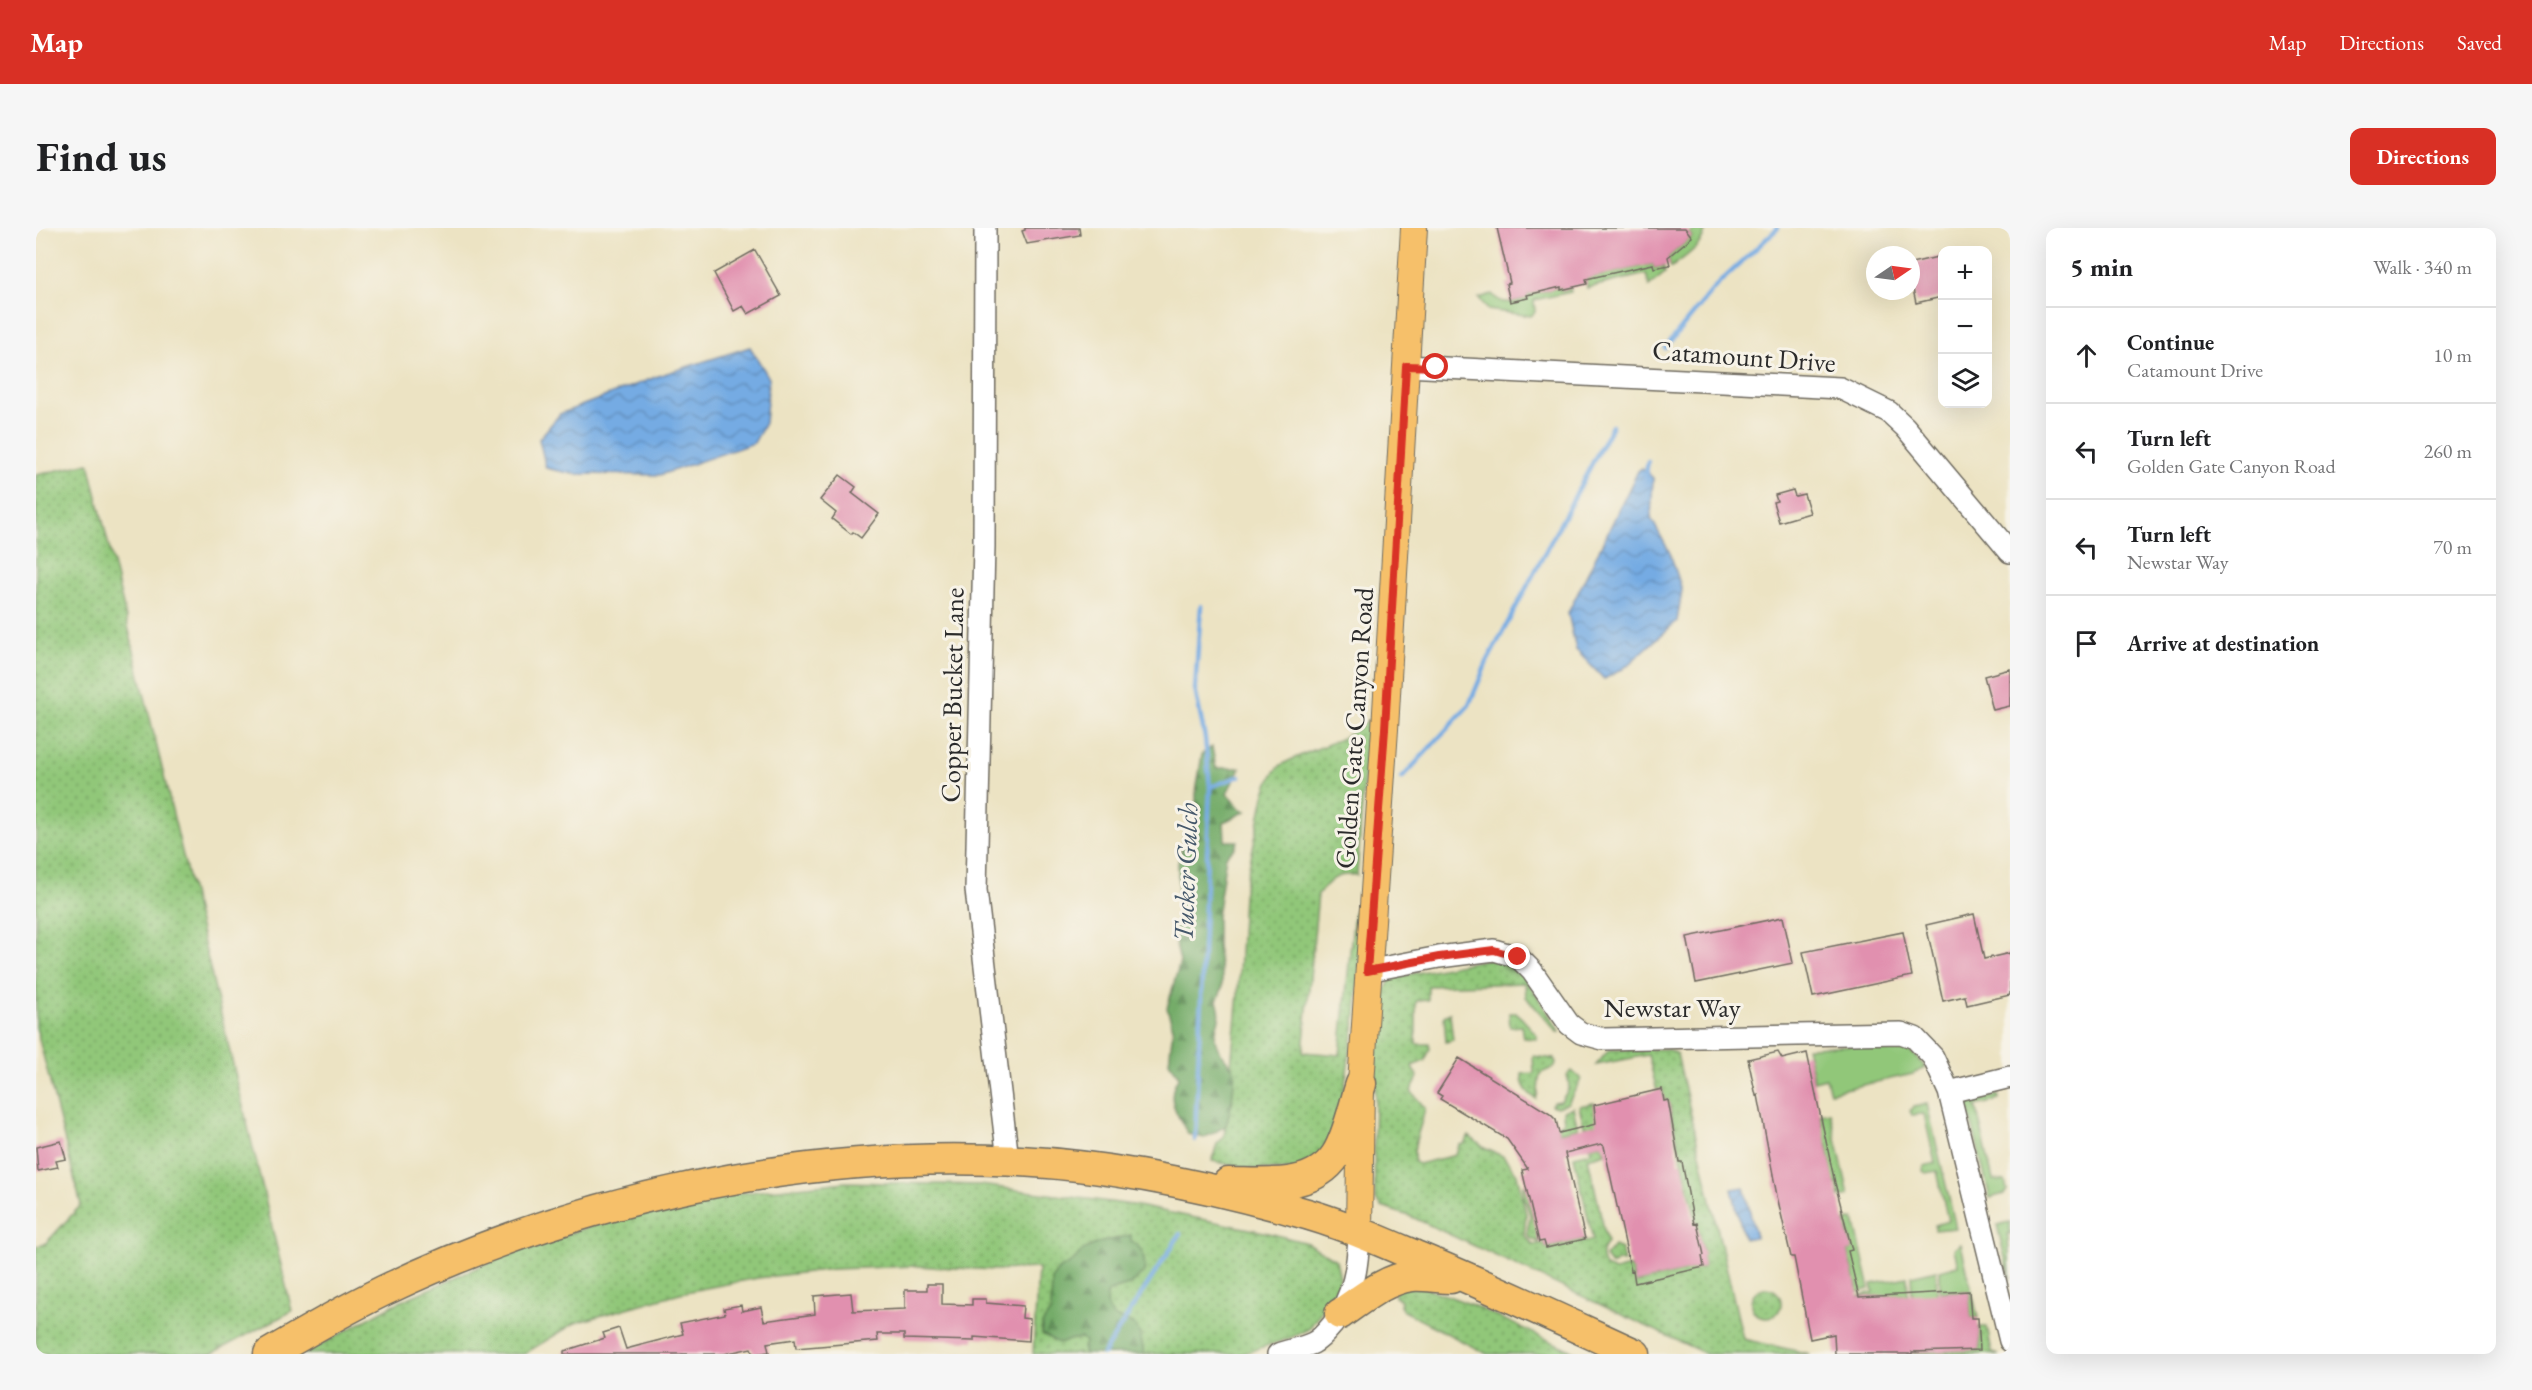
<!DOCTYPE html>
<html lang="en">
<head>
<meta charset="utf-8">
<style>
	body { margin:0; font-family:"EB Garamond",serif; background:#f6f6f6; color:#202124 }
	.controls { position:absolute; right:18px; top:18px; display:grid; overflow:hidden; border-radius:12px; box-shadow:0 6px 24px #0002 }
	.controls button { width:54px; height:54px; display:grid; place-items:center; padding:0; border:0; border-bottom:2px solid #e0e0e0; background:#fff; color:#202124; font:30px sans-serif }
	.compass { position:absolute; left:1830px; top:18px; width:54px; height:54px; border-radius:50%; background:#fff; box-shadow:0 6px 24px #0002; rotate:77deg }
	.stop { position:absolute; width:18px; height:18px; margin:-14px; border:4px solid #d93025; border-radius:50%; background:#fff }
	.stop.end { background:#d93025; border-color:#fff; box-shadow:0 2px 6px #0008 }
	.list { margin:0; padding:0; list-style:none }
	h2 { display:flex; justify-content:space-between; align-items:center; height:78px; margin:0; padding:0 24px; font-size:26px }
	h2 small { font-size:20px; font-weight:400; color:#757577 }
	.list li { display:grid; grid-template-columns:39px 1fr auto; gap:18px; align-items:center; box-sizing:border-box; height:96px; padding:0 24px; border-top:2px solid #e0e0e0 }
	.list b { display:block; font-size:22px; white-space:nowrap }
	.list p { margin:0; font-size:20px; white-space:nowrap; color:#757577 }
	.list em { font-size:20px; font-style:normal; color:#757577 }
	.icon { flex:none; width:33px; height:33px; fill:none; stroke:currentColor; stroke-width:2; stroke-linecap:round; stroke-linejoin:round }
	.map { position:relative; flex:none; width:1974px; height:1126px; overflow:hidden; border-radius:12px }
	header { display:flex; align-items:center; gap:36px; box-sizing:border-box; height:84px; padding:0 30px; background:#d93025; color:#fff }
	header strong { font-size:28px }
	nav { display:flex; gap:33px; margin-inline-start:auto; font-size:21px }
	.intro { display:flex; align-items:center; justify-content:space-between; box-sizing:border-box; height:144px; padding:0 36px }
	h1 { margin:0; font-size:42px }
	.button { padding:15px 27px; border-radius:12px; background:#d93025; color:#fff; font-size:21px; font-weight:700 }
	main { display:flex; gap:36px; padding:0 36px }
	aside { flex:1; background:#fff; border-radius:12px; box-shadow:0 6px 24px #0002 }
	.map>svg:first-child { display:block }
	.grass { fill:url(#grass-dots); stroke:#5e7952; stroke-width:1.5 }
	.forest { fill:url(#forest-firs); stroke:#506c4a; stroke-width:1.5 }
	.green { fill:#91c779; stroke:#5e7952; stroke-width:1.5 }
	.water { fill:url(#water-waves); stroke:#506b87; stroke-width:1.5 }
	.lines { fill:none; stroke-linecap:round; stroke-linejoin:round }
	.stream { stroke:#75abe3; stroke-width:4.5 }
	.building { fill:#e190af }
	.minor-casing { stroke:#6f6b60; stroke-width:24 }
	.major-casing { stroke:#6f6b60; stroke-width:28 }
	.highway-casing { stroke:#6f6b60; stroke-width:33 }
	.minor { stroke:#fff; stroke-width:21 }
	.major { stroke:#f6c06b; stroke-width:26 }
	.highway { stroke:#f6c06b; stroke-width:30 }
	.route { stroke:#d93025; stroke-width:8 }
	.labels { text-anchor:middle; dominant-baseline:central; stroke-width:6; stroke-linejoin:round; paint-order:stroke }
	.street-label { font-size:27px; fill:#2b2b2b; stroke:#f7f3e8 }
	.water-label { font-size:28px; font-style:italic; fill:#45586b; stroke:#f7f3e8 }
</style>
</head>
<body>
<header>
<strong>Map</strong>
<nav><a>Map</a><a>Directions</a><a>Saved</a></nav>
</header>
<div class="intro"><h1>Find us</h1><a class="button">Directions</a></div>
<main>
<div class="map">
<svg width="1974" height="1126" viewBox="0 0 1974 1126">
	<defs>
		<pattern id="grass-dots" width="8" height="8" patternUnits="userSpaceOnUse" patternTransform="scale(1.5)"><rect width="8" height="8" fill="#91c779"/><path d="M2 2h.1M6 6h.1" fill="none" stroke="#77a263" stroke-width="1.8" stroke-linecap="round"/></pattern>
		<pattern id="forest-firs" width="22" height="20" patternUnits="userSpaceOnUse" patternTransform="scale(1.5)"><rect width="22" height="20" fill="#74ac69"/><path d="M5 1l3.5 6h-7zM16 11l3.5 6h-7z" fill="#5f8c57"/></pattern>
		<pattern id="water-waves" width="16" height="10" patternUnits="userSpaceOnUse" patternTransform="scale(1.5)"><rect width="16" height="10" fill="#75abe3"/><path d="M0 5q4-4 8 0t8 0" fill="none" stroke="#608bb8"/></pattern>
	</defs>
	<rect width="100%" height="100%" fill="#f7f3e8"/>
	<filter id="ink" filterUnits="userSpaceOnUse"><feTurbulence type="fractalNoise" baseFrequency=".0167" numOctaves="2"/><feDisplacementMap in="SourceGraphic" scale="12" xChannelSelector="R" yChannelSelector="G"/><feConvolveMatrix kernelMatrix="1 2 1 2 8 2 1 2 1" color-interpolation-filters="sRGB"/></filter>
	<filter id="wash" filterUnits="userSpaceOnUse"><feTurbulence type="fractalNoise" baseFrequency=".008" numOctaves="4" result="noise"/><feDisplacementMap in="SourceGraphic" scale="24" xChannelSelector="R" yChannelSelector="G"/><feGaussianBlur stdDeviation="1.35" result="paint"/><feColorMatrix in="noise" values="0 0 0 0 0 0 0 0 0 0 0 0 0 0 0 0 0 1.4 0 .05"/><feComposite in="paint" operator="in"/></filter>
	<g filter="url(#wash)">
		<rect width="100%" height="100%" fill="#ece3c3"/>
		<path class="grass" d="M53,235L256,1083L175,1126H0V1019L9,1016L45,977L0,799V247Z
			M1332,492L1321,647C1301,645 1295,651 1282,666L1267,824L1304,827L1318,683L1327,685L1320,788L1304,886L1295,919L1267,942L1212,941L1176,933L1181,916L1188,909L1202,766L1207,667L1228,568C1232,556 1236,545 1245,537C1274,520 1307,516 1332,492Z
			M1457,730L1482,738L1524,804H1521L1490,769L1489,755L1392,758V772L1380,773V816H1393L1394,821L1389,833L1376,838L1382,849L1375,863L1389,880C1386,899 1375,916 1379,934L1382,936L1420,927L1423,917L1428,916L1433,908L1450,921L1467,928L1481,946L1490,986L1488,1007L1497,1017L1509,1015L1510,1020L1549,1011V1014L1557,1012L1538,928L1555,924L1554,919L1565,916L1569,925L1552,930L1571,1014C1565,1023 1564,1028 1569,1039L1579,1043L1594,1039L1600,1055L1668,1039L1666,1028L1668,1026L1632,872L1628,873L1626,861L1621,863L1612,827L1560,837L1573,822L1631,821L1641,826L1707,1111L1774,1126H1670L1376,989L1346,979L1339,971L1338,910L1342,765H1348L1355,750Z
			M1414,785L1417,812L1410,814L1408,788Z
			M1473,785H1481L1501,807V811L1487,810L1485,798L1474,799Z
			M1497,828L1518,831L1520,834L1519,839L1505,845C1501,854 1504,862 1500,871C1491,865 1485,857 1486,846L1498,845Z
			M1536,843L1545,851L1532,875L1521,879L1515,877L1517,874L1525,873C1532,863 1535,859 1531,847Z
			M1558,875L1563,907L1554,909L1551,898H1548L1543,878Z
			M1537,879L1542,900L1523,904L1521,897L1528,895L1527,883Z
			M809,954L944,957L1097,977L1233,1005L1271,1015L1300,1032L1304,1050L1302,1059L1273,1101L1254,1110L1206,1126H997L1002,1040L960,1042L879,1038L798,1041L722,1050L644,1065L539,1095L488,1126H268L359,1076L474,1025L567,994L696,966Z
			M1490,956L1497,989H1499L1503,1014L1495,1011L1491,1006L1494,987L1488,969L1487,957Z
			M1578,1018L1585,1021L1588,1034L1582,1033L1575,1037L1569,1029Z
			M1385,1058L1434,1076L1543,1126H1451L1367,1083L1364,1078L1365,1072L1359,1069L1360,1059Z
			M1715 1075a15 15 0 1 1 30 0a15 15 0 1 1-30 0Z
			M1943,1099H1951L1956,1124L1962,1126H1872L1876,1124L1944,1122Z"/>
		<path class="forest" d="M1176,519L1180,540H1204L1191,565L1203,580L1210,583L1188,594L1189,613H1202L1199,620L1190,628L1181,689V718L1186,749V761L1181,773C1188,790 1179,796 1179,810C1180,822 1192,833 1199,843L1196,874L1190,898L1168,910L1152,906C1141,885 1128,871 1143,848L1133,834L1137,800L1131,780L1144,734L1138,707L1142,692V635L1150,600L1160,591V565L1166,526Z
			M1095,1007V1014C1107,1018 1110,1033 1108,1044L1096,1056L1073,1063C1067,1073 1071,1080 1078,1089C1105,1096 1103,1101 1108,1126H1049L1047,1123L1049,1113L1045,1110L1033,1112L1024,1116L1006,1106V1096L1015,1083L1016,1051L1022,1042L1035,1035L1047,1022L1062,1015Z"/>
		<path class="green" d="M1659,0H1669C1670,17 1646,30 1635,40L1632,29L1656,9L1653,5Z
			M1617,36L1618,40L1628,38L1629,45L1613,58L1610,46L1551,60L1550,51Z
			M1525,59L1526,62L1534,60L1535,64L1498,72L1499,84L1495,88L1452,82L1443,70L1456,66C1466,79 1478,74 1492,70L1491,67Z
			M1858,816C1872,820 1882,828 1889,840L1877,846L1794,864L1790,850L1778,853L1770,819Z
			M1962,867L1963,872L1940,878L1957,952L1969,953L1971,962L1968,966L1954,970L1932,879L1933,875Z
			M1891,876L1920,1000L1899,1002V997L1912,993L1901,943L1890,945L1887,943L1888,938L1899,935L1888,886L1876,887L1874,883L1878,879Z
			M1794,884L1813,967L1804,969L1801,955L1798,956L1792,920L1785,899L1787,898L1784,886Z
			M1818,991L1834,1061L1817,1065L1821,1059L1812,1023L1816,1021L1810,993Z
			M1974,994V1006H1972L1974,1051L1961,997Z
			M1925,1016L1942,1090H1935L1933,1063L1904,1064V1042L1922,1037L1918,1021Z
			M1900,1042L1901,1066L1876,1067L1875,1048Z
			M1871,1049L1872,1067L1818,1069L1838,1064L1836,1056Z"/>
		<path class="water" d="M714,119L733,150L729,195L718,215L624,247L537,246L510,240L503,211L524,186L625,147Z
			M1606,240L1617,250L1615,290L1634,325L1646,362L1641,393L1587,441L1568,451L1540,422L1532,385L1602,243Z
			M1708,959L1720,1009L1708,1011L1696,961Z"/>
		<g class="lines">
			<path class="stream" d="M1629,120L1680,58L1742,0
				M1609,249L1612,234
				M1366,550L1433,477L1451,434L1576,198
				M1174,559L1204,548
				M1159,912L1174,559L1169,510L1159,461L1165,378
				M1067,1126L1144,1006"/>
		</g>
		<g id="blocks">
			<path class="building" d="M989,0H1043L1044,7L991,16L986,3L989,2Z
				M1461,0H1649L1656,9L1632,29L1634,37L1618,40L1617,36L1550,51L1551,56L1525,62V59L1491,67L1492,70L1474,74L1470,56L1474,55Z
				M719,22L745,68L712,86L707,78L698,83L678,45Z
				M1906,28V69L1880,75L1875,52V35Z
				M804,247L820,259L816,265L843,286L825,310L817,304L815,306L796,291L800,285L784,272Z
				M1757,262L1759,268L1768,266L1774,285L1743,294L1737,274L1741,273L1739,267Z
				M1974,441V478L1957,482L1948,448Z
				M1938,686L1948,731L1974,725V767L1931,777L1929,768L1907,773L1890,697Z
				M1747,689L1757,735L1660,755L1651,709Z
				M1867,704L1876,748L1777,769L1767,724Z
				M1742,824L1746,831L1771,825L1799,955L1816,1022L1812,1023L1823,1069L1933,1063L1935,1090H1942L1944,1122L1876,1124V1126H1799L1798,1106L1774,1111L1758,1029H1755L1741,968L1722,867L1720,868L1712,831Z
				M1423,830L1514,886L1520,892L1523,905L1560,896L1558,877L1626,861L1628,873L1632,872L1643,934H1646L1658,996L1661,995L1668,1027L1666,1028L1668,1039L1599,1055L1597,1042L1595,1043L1568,918L1565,916L1529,925L1549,1011L1510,1020L1508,1013L1503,1014L1486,942L1492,941L1471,911L1404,871L1406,868L1401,865Z
				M25,913L30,931L20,933L22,939L2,943L0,919Z
				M891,1056H906V1076L936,1077V1071H950V1075L987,1078L986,1090L994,1091L993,1113L938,1109V1113L868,1111V1106H841L842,1113L760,1120L759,1111L731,1115L733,1124L718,1126L715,1120L688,1126H528V1123L569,1110L567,1105L583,1100L590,1121L647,1106L644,1095L689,1086L688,1080L705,1077L706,1083L725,1079L728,1093L779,1086L778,1068L815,1065L817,1083L869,1081V1062H891Z"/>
		</g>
	</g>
	<g filter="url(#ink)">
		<use href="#blocks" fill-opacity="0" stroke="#6f6b60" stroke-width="1.5"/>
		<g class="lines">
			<g class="minor-casing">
				<path id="minor" d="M949,0L948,318L940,662L972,932
					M1370,138L1804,160L1853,184L1869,199L1974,324
					M1331,743L1403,729L1458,722L1482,729L1496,743L1533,796L1545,805L1567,811L1865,805L1879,810L1897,829L1913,864L1974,1113
					M1913,864L1974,849
					M1242,1126C1253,1122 1267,1120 1277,1115C1285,1111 1292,1102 1297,1096C1318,1067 1322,1039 1323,1004"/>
			</g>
			<g class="major-casing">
				<path id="major" d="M1323,1004L1325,856L1349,501L1378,0"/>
			</g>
			<g class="highway-casing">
				<path id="highway" d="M1192,955C1229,955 1277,962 1300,927C1312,909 1318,877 1325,856
					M1304,1086C1326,1071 1349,1051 1376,1048C1389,1047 1402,1050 1415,1050
					M233,1126C270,1104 308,1082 347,1063C541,970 768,921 984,933C1076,938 1171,958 1260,983C1302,994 1342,1012 1382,1029C1455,1059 1527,1093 1599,1126"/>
			</g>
			<use href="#minor" class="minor"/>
			<use href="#major" class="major"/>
			<use href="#highway" class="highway"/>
		</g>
	</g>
	<g class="lines" filter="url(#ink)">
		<path class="route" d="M1400,139L1370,138L1349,501L1331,743L1403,729L1458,722L1482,729"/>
	</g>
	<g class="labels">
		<g class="street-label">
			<text transform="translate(1708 128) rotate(4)">Catamount Drive</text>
			<text transform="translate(916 467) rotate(-89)">Copper Bucket Lane</text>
			<text transform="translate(1318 500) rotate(-86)">Golden Gate Canyon Road</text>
			<text x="1636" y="779">Newstar Way</text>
		</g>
		<g class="water-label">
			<text transform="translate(1149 644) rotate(-88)">Tucker Gulch</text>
		</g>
	</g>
</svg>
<div class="controls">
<button>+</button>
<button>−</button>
<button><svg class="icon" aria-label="layers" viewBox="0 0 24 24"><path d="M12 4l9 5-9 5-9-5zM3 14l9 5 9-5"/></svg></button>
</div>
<svg class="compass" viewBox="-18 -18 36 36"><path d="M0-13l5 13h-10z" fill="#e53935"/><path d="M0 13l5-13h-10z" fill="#757577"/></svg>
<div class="stop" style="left:1400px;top:139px"></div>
<div class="stop end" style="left:1482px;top:729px"></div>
</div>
<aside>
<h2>5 min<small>Walk · 340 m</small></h2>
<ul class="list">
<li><svg class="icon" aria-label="ahead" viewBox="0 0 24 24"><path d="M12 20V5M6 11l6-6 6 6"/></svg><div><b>Continue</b><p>Catamount Drive</p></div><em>10 m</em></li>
<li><svg class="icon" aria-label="left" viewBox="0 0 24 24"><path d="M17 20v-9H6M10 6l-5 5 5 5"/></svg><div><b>Turn left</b><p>Golden Gate Canyon Road</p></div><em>260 m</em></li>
<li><svg class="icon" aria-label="left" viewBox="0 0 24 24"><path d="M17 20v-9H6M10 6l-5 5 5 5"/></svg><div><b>Turn left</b><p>Newstar Way</p></div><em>70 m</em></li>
<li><svg class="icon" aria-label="arrive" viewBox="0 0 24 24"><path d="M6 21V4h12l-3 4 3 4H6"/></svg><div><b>Arrive at destination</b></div></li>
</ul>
</aside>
</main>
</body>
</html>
